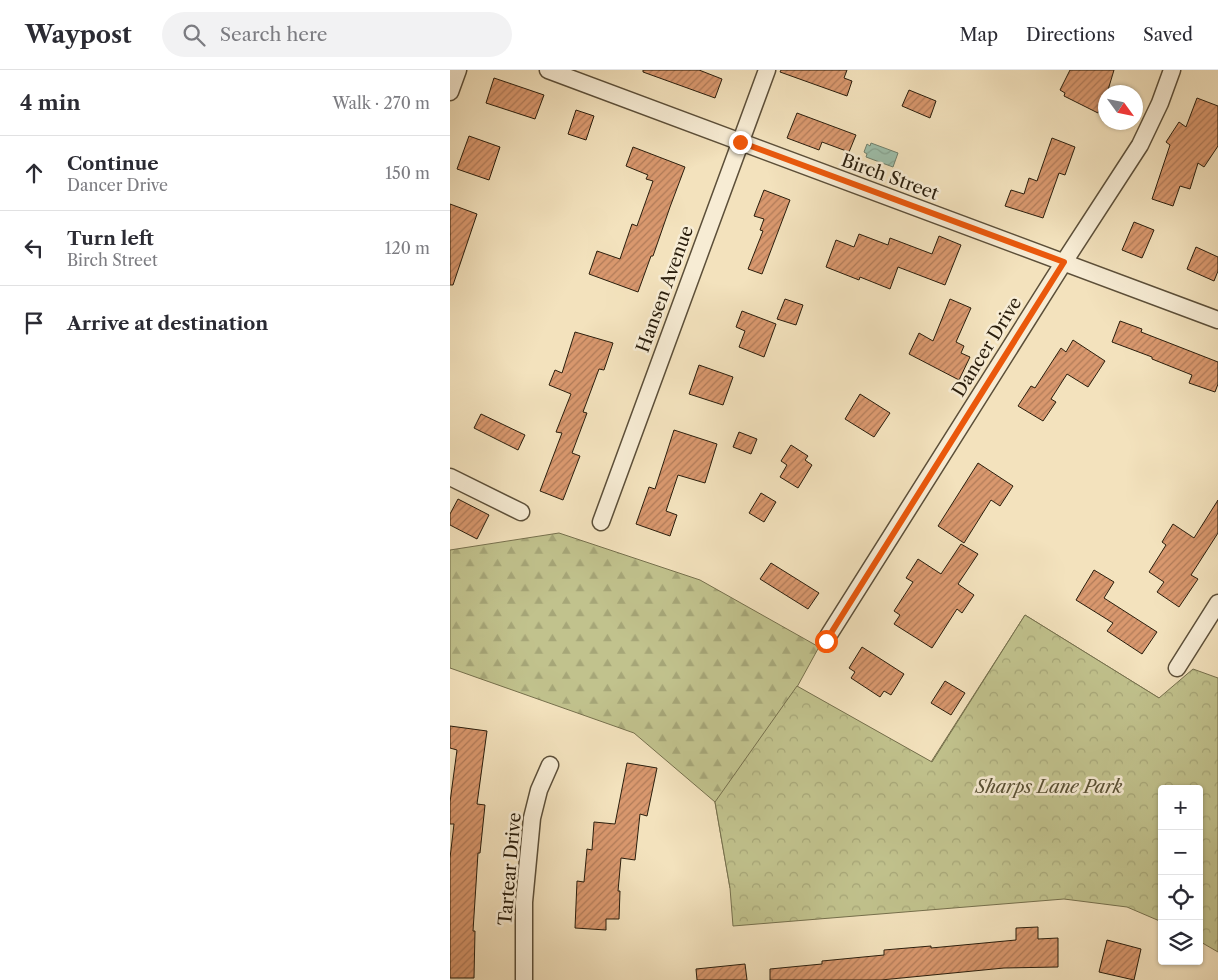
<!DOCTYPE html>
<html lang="en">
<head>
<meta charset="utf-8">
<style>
	body { margin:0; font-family:"Libre Caslon Text",serif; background:#f2f2f3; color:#2b2b33 }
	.controls { position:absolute; right:15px; bottom:15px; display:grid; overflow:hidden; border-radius:5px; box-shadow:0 1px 4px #0004 }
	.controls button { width:45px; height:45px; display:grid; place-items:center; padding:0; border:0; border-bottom:1px solid #e1e1e2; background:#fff; color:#2b2b33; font:25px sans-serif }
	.compass { position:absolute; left:648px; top:15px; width:45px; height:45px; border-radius:50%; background:#fff; box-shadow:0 1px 4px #0004; rotate:123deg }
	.stop { position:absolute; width:15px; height:15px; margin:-11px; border:4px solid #ea580c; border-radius:50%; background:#fff }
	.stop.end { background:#ea580c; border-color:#fff; box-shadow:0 1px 5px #0008 }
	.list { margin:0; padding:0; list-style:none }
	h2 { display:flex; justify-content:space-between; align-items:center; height:65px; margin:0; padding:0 20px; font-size:21px }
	h2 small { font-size:16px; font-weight:400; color:#7c7c81 }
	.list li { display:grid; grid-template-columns:32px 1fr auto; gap:15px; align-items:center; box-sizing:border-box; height:75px; padding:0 20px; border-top:1px solid #e1e1e2 }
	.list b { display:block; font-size:19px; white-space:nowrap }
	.list p { margin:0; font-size:16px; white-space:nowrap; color:#7c7c81 }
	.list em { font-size:16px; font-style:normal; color:#7c7c81 }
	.icon { flex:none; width:28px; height:28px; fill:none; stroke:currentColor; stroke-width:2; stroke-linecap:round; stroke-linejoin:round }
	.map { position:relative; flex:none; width:768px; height:910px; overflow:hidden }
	header { display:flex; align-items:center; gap:30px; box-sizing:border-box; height:70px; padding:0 25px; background:#fff; border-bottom:1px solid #e1e1e2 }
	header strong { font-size:24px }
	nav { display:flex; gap:28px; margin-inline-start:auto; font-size:18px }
	.search { width:350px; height:45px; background:#f2f2f3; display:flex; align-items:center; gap:12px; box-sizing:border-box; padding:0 18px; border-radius:28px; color:#7c7c81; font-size:19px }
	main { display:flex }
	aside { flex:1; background:#fff }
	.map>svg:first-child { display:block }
	.forest { fill:url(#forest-firs); stroke:#76704d }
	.park { fill:url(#park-crowns); stroke:#76704d }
	.water { fill:url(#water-waves); stroke:#6f7f6c }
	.building { fill:url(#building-hatch); stroke:#2a1e0d }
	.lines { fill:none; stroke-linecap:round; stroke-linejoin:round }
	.minor-casing { stroke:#5c4f39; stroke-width:19 }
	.minor { stroke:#f7ecd4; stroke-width:16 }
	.route { stroke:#ea580c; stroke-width:6 }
	.labels { text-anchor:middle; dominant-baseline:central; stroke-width:5; stroke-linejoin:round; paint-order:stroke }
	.street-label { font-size:18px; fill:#2a1e0d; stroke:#f7ecd4 }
	.park-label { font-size:18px; font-style:italic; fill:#574f33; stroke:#f7ecd4 }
</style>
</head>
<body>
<header>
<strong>Waypost</strong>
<div class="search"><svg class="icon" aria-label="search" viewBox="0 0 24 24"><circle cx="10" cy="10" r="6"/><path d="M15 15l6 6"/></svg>Search here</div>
<nav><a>Map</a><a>Directions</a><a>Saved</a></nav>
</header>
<main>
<aside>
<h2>4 min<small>Walk · 270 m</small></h2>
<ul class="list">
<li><svg class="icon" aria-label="ahead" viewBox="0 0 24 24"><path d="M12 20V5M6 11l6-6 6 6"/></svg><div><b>Continue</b><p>Dancer Drive</p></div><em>150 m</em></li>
<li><svg class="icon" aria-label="left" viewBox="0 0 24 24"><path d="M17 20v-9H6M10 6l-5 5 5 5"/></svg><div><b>Turn left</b><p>Birch Street</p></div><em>120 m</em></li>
<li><svg class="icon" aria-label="arrive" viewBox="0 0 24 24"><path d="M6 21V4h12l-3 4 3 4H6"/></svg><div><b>Arrive at destination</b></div></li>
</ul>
</aside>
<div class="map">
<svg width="768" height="910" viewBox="0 0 768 910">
	<defs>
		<pattern id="forest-firs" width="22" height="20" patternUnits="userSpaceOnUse" patternTransform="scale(1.25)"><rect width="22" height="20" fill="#c1c28d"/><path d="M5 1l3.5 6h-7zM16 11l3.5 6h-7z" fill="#a6a678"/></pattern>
		<pattern id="park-crowns" width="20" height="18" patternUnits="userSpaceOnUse" patternTransform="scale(1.25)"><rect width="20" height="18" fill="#c1c28d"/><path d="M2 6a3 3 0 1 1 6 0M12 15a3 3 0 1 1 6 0" fill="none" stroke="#a6a678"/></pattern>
		<pattern id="water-waves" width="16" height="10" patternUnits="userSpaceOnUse" patternTransform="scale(1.25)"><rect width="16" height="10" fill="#9dbfab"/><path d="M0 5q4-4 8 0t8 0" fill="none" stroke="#87a492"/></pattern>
		<pattern id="building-hatch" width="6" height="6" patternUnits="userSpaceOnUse" patternTransform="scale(1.25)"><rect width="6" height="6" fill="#d9986e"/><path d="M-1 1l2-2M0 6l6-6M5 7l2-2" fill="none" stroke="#b07b59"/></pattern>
	</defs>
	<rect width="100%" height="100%" fill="#f3e2bd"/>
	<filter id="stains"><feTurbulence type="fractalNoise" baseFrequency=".004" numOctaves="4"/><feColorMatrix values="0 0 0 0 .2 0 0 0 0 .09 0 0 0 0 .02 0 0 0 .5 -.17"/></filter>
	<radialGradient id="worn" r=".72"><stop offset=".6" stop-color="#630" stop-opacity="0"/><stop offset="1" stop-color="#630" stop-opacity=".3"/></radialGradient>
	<path class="forest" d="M109,463L250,510L369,577L347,617L481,692L575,545L709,628L280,818L265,732L184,663L0,598V480Z"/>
	<path class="park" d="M575,545L709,628L743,599L768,608V882L749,871V719H712V852L677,837L614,829L283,856L280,818L265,732L347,616L482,692Z"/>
	<path class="water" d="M421,73L448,83L443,97L416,87L417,84L414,82L417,74L420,76Z"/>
	<path class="building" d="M193,0H249L272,9L265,28L193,2Z
		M331,0H397L394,8L402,11L397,26L330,2Z
		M620,0H664L658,20L656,22V40L651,37L648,43L614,26L615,23L610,20Z
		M44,8L94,25L85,49L36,33Z
		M459,20L486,31L480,48L452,36Z
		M747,28L768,36V76L754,97L748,93L740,119L730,116L723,136L702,129L720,75L716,72L729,52L736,57Z
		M126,40L144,46L136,70L118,64Z
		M347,43L406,65L399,82L372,72L369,80L337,68Z
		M19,66L50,77L39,110L7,99Z
		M602,68L625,77L615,105L609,103L593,148L555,136L561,120L574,124L579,108L587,111Z
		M183,77L235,97L220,137L203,186H201L188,222L139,204L147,181L170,189L182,154L187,156L203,111L196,109L198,105L176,96Z
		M314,120L340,130L312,204L298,199L313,161L310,160L314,149L304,146Z
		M0,134L27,144L3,215H0Z
		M684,152L704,160L692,188L672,180Z
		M409,164L438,175L440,168L482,184L489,166L511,175L495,215L448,197L440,219L410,207L409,210L376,197L386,170L404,177Z
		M746,177L768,187V201L764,211L737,199Z
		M335,229L353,235L346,255L327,249Z
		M500,229L521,238L506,272L514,276L511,283L520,287L509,310L459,284L469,263L483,271Z
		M292,241L326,254L314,287L289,277L295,261L286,257Z
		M670,251L692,259L691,262L768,292V314L765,322L739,313L742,305L702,289V287L662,272Z
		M125,262L163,273L154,300L149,299L133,342L137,343L122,383L130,386L113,430L90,421L112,363L106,362L121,324L99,315L105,300L112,303Z
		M623,270L655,291L638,317L617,304L601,329L606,332L593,351L568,336L581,316L585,318L611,278L616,282Z
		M249,295L283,307L273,335L239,324Z
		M410,324L440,343L424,367L395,349Z
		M31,344L75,365L68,380L24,358Z
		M224,360L267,374L255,413L228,405L216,441L227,445L220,466L186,454L199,417L205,419Z
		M289,362L307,369L301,384L283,377Z
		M341,375L358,386L355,390L362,395L348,418L330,407L337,395L331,391Z
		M528,393L563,416L550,436L541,430L514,473L488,456Z
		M311,423L326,432L314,452L299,443Z
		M8,429L39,445L27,469L0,455V444Z
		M768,430V463L741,505L748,509L729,537L707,522L714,512L699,502L716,475L712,472L723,454L744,468Z
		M511,474L528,484L508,514L524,525L512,543L507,539L482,578L444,554L450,545L444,541L463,512L456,508L468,489L491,504Z
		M321,493L369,523L358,539L310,509Z
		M644,500L664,512L654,528L707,562L692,584L657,561L663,553L626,530Z
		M412,577L454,604L441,625L434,621L430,627L401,608L405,602L399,598Z
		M495,611L515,623L501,645L481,633Z
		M0,656L37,661L27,734L35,735L30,783H28L23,861H25L24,908H0V788L4,754H0V732L7,680L0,678Z
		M177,693L207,698L197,746L190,744L185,790L171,788L168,821H170L169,849H156V860L125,858L127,811L134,812L137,779L142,780L144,752L165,754Z
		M588,857V869L608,868V897L554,898L431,910H320V899L372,894V891L434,885V880L481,876V878L566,870V858Z
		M657,870L691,879L684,910L649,902Z
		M295,894L297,910H247L246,899Z"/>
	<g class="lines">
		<g class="minor-casing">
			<path id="minor" d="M98,0L768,250
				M0,22L8,0
				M0,407L71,442
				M151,452L317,0
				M375,571L614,192L690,75L710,33L722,0
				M727,598L768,533
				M74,910V832L82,748L89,720L100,695"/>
		</g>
		<use href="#minor" class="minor"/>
	</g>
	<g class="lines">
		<path class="route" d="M290,72L614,192L376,571"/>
	</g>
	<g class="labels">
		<g class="street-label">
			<text transform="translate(440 107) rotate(20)">Birch Street</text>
			<text transform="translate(215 219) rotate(-70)">Hansen Avenue</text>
			<text transform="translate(537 277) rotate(-58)">Dancer Drive</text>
			<text transform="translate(60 799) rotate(-85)">Tartear Drive</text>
		</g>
		<g class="park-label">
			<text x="599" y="717">Sharps Lane Park</text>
		</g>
	</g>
	<rect width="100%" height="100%" filter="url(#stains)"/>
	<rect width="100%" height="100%" fill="url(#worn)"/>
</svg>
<div class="controls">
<button>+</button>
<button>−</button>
<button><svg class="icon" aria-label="locate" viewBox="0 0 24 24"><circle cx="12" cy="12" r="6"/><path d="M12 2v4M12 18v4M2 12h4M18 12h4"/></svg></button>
<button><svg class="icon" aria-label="layers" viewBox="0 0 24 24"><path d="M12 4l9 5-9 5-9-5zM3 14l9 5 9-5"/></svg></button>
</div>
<svg class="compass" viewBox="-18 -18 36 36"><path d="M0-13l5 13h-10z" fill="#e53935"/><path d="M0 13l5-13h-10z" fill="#7c7c81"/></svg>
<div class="stop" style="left:376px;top:571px"></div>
<div class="stop end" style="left:290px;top:72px"></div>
</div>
</main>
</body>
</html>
